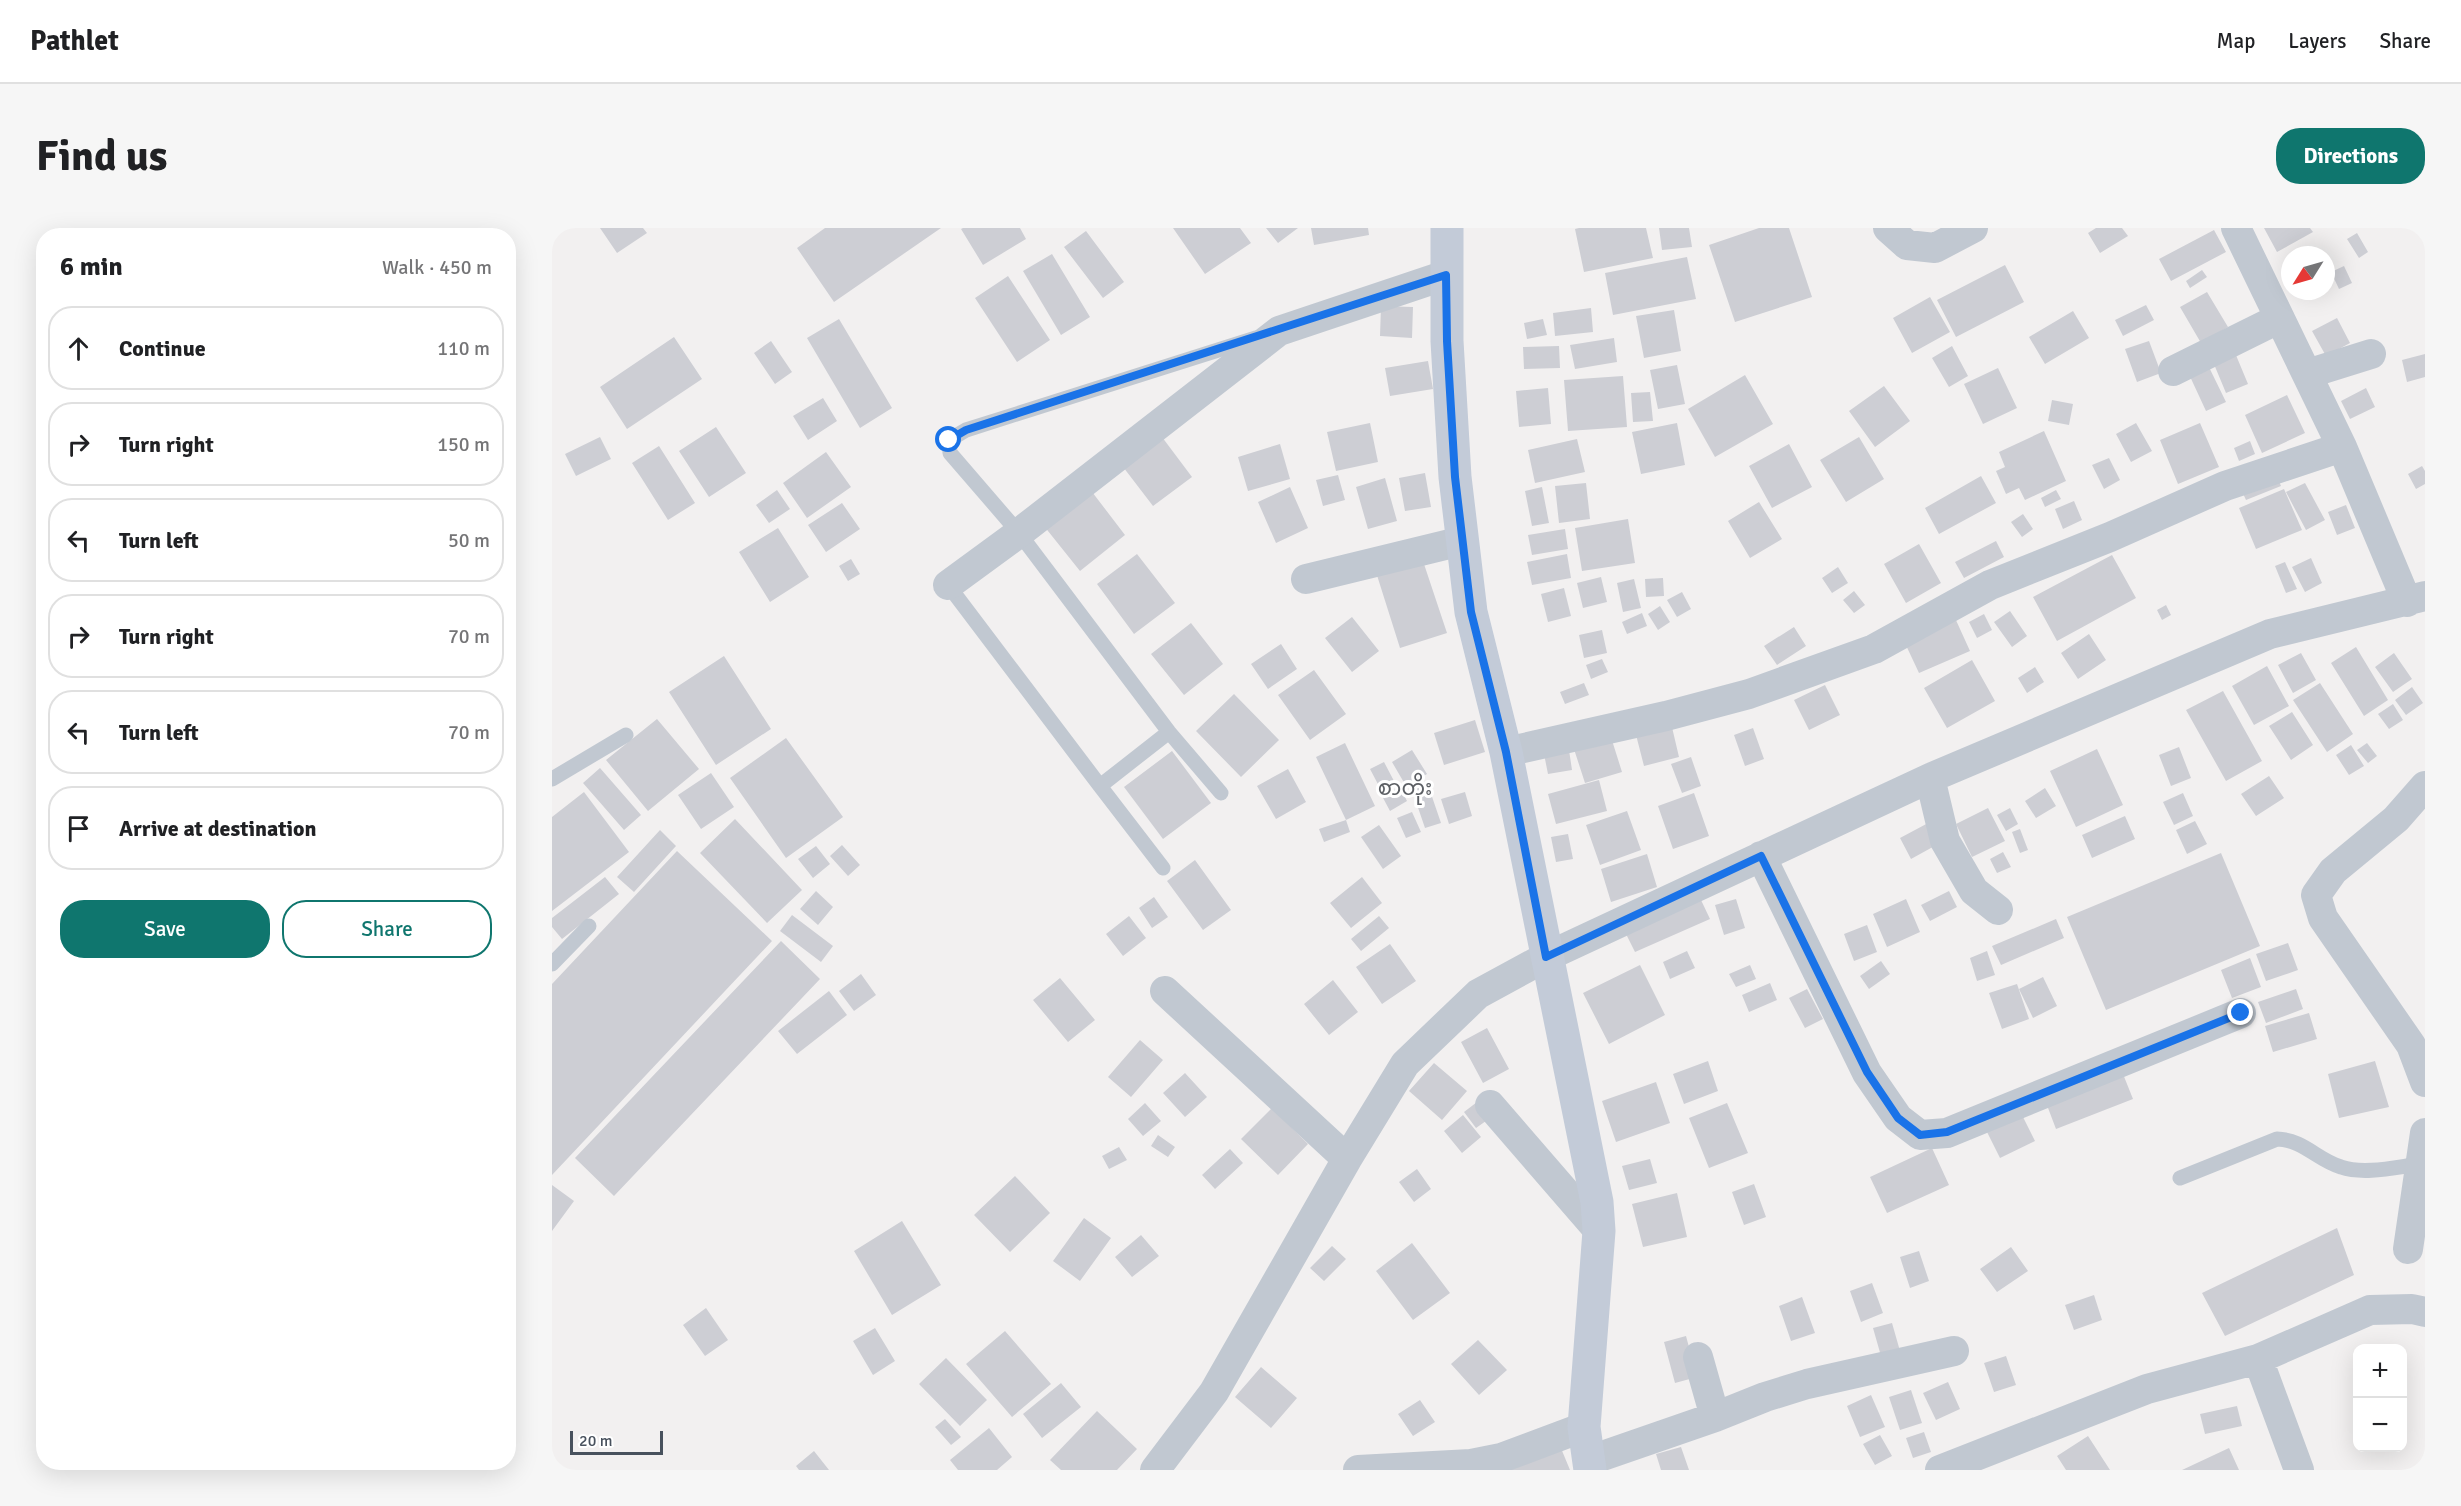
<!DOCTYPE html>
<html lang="en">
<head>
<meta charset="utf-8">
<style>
	body { margin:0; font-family:Signika,"Noto Sans Myanmar",sans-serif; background:#f6f6f6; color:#202124 }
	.controls { position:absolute; right:18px; bottom:18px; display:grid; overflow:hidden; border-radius:12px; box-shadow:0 6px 24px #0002 }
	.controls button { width:54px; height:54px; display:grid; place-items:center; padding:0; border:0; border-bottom:2px solid #e0e0e0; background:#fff; color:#202124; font:30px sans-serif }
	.compass { position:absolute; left:1729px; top:18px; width:54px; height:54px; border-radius:50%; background:#fff; box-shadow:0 6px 24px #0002; rotate:233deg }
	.scale { position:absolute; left:18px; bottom:15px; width:93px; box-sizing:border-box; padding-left:6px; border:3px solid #48515d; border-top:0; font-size:16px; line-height:21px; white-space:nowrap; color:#48515d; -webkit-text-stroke:4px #fff; paint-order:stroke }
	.stop { position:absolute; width:18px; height:18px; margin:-14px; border:4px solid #1a73e8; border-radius:50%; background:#fff }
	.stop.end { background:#1a73e8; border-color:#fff; box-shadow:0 2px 6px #0008 }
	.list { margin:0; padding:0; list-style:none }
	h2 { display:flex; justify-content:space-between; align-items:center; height:78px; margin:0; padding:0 24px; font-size:26px }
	h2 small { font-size:20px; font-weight:400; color:#757577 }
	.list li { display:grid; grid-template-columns:39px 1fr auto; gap:18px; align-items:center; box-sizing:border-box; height:84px; margin:0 12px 12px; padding:0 12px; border:2px solid #e0e0e0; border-radius:24px }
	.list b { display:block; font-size:22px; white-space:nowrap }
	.list em { font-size:20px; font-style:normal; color:#757577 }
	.actions { display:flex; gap:12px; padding:18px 24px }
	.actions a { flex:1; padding:14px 0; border:2px solid #0f766e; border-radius:24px; text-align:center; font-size:21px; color:#0f766e }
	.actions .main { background:#0f766e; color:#fff }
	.icon { flex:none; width:33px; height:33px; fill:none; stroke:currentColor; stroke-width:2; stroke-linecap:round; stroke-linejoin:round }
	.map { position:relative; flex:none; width:1873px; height:1242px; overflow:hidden; border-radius:24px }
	header { display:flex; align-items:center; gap:36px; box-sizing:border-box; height:84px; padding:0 30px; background:#fff; border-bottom:2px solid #e0e0e0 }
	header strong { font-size:28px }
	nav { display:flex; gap:33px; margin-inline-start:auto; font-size:21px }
	.intro { display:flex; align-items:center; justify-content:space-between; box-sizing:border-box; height:144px; padding:0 36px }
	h1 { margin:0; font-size:42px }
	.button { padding:15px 27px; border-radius:24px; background:#0f766e; color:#fff; font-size:21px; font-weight:700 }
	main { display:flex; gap:36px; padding:0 36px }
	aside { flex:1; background:#fff; border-radius:24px; box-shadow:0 6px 24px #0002 }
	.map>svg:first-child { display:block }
	.building { fill:#cdced4 }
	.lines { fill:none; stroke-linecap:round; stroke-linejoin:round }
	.lane { stroke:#c1c8d1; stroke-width:15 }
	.street { stroke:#c1c8d1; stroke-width:30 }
	.secondary { stroke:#c3cbd8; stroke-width:33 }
	.route { stroke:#1a73e8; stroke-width:8 }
	.labels { text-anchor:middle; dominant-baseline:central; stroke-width:6; stroke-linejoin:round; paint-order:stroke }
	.quarter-label { font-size:21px; fill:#5c5f64; stroke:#fff }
</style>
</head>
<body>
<header>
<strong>Pathlet</strong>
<nav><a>Map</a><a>Layers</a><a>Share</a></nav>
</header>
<div class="intro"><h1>Find us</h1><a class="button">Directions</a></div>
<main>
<aside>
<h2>6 min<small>Walk · 450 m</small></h2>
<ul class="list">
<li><svg class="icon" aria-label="ahead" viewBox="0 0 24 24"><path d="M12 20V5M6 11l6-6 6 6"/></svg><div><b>Continue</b></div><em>110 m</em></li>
<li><svg class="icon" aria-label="right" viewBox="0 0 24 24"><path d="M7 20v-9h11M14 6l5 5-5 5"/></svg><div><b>Turn right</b></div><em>150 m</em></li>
<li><svg class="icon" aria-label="left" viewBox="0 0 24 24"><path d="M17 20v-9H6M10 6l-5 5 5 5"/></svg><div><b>Turn left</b></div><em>50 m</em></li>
<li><svg class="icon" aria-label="right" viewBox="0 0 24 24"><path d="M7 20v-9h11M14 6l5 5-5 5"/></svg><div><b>Turn right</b></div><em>70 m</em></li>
<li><svg class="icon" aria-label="left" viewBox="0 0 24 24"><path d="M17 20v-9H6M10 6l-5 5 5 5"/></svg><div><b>Turn left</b></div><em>70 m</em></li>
<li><svg class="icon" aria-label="arrive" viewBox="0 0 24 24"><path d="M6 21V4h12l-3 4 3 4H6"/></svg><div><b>Arrive at destination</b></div></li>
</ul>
<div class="actions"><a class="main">Save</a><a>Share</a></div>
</aside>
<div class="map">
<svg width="1873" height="1242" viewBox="0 0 1873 1242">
	<rect width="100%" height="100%" fill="#f2f0f0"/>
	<path class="building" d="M48,0H91L95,5L65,25Z
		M273,0H389L282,74L245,20Z
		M411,0H468L474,11L431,37L409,1Z
		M621,0H688L699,15L653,46Z
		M714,0H746L726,15Z
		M759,0H816L817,7L762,17Z
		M1027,0H1094L1101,30L1032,44L1023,1Z
		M1107,0H1137L1140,19L1110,22Z
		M1207,0H1237L1260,69L1183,94L1157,17Z
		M1544,0H1570L1576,8L1548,25L1536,5Z
		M1712,0H1758L1761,4L1725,24Z
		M1662,2L1674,24L1619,53L1607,31Z
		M534,3L572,54L551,70L512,19Z
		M1805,5L1816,24L1807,30L1795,11Z
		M500,26L538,89L509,107L471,43Z
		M1135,29L1144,71L1061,87L1053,45Z
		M1453,37L1472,74L1404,109L1385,72Z
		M1792,38L1800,55L1787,61L1779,44Z
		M1650,42L1655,49L1638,60L1634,53Z
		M456,48L498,112L465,134L423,70Z
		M1655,64L1676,99L1649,115L1628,79Z
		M1378,69L1398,104L1360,125L1341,90Z
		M1594,77L1602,92L1571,108L1563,92Z
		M829,78L861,79L860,110L828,108Z
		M1039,80L1041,104L1003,108L1001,85Z
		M1122,82L1129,123L1092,130L1084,88Z
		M1521,83L1537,110L1493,136L1477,109Z
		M1785,90L1798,115L1774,128L1760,103Z
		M287,91L340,180L308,200L255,110Z
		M991,91L995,107L975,111L972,95Z
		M122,109L150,151L75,201L48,159Z
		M1062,110L1065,134L1023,141L1018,117Z
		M219,113L240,144L223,156L202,125Z
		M1597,113L1609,145L1585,154L1573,121Z
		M1007,118L1008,140L972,141L971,119Z
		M1400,118L1416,148L1397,159L1380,130Z
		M1681,120L1696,156L1674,165L1659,129Z
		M1873,126V149L1855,154L1850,132Z
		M876,133L881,161L838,168L833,140Z
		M1654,133L1674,174L1654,183L1635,142Z
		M1125,137L1133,176L1106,181L1098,142Z
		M1446,140L1465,180L1431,196L1412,156Z
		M1193,147L1221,196L1163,229L1136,181Z
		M1071,148L1075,199L1016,203L1012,152Z
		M1332,158L1358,193L1323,219L1297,183Z
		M996,160L999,196L967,199L964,163Z
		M1814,160L1823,179L1798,191L1789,173Z
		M1098,164L1101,193L1081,194L1079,165Z
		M1735,167L1753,205L1710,225L1693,187Z
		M271,170L285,193L256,212L241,188Z
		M1500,172L1521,176L1517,197L1496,193Z
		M818,195L826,234L784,243L775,204Z
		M1125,195L1133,237L1089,246L1080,204Z
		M1584,195L1600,223L1579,234L1564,206Z
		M1648,195L1667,239L1626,256L1608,212Z
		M164,199L194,245L157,269L127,223Z
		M604,201L640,249L601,278L565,231Z
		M1492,203L1514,253L1473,272L1467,260L1454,266L1444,243L1453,239L1447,224Z
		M48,209L59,231L24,248L13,226Z
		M1307,209L1332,251L1294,274L1268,232Z
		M1025,211L1033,244L983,255L976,222Z
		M1698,213L1703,226L1687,233L1682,220Z
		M728,216L738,251L696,263L686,229Z
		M1237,216L1260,259L1220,280L1197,238Z
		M107,218L143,275L116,292L80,235Z
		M274,224L299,259L255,290L231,255Z
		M1557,230L1568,252L1552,261L1540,237Z
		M1870,238L1873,243V256L1864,261L1856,246Z
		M1723,244L1729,258L1694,272L1688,259Z
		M873,245L879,279L853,283L847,250Z
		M786,247L793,272L771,278L764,252Z
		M1429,248L1444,275L1387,306L1373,280Z
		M833,250L845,293L816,301L804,259Z
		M1034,255L1038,291L1007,295L1003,258Z
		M1753,255L1773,292L1754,302L1734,264Z
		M534,256L573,307L528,343L488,293Z
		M738,259L756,300L724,315L706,274Z
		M990,259L997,295L980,298L973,263Z
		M1732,261L1750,302L1704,321L1687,280Z
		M225,262L238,281L217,295L204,277Z
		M1504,262L1509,271L1493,279L1489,270Z
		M1522,273L1530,292L1511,301L1503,281Z
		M1207,274L1230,311L1198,330L1176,293Z
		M290,275L308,301L274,324L256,297Z
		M1794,277L1803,300L1785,307L1776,284Z
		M1471,286L1481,301L1470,309L1459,294Z
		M1076,291L1083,335L1030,343L1023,300Z
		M226,300L257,349L218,374L187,324Z
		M1013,301L1016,321L980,327L976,307Z
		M1444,313L1452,329L1412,350L1403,334Z
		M1367,316L1389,355L1354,375L1332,336Z
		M585,326L623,375L582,406L545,356Z
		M1015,326L1019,350L980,357L975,334Z
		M869,327L895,405L848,420L823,341Z
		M1560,327L1584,370L1505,413L1481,369Z
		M1759,330L1770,355L1753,364L1740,339Z
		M299,331L308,346L296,353L287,338Z
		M1733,334L1745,361L1734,365L1723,338Z
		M1286,339L1296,355L1280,365L1270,350Z
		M1049,349L1055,374L1031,380L1025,355Z
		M1111,350L1112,368L1094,369L1093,351Z
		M1082,351L1089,380L1071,384L1065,355Z
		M1012,360L1019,388L996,394L989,366Z
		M1302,363L1313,377L1302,385L1291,372Z
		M1130,364L1139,381L1125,389L1115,372Z
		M1614,377L1619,387L1610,392L1605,382Z
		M1108,378L1118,394L1106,402L1096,386Z
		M1458,383L1475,408L1460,419L1442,394Z
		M1090,385L1095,398L1075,406L1070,394Z
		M1432,386L1440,402L1425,410L1417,394Z
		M800,389L827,423L800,444L773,410Z
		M1403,390L1418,423L1367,445L1352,413Z
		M639,395L671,436L632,467L599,426Z
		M1242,399L1254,418L1225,437L1212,418Z
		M1050,402L1055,425L1032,430L1027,407Z
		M1537,406L1554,432L1526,451L1509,425Z
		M729,416L745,441L716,461L699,436Z
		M1804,419L1836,472L1812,488L1779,435Z
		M1749,425L1764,452L1741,465L1726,437Z
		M1842,425L1860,451L1841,464L1823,439Z
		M172,428L219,501L164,537L117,464Z
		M1050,431L1056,444L1039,451L1034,437Z
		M1420,432L1443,473L1395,500L1372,460Z
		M1715,438L1737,478L1702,497L1680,458Z
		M1483,439L1492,454L1475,465L1466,450Z
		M762,442L794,486L758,512L726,467Z
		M1032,455L1037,467L1013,476L1008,464Z
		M1768,455L1801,506L1775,524L1741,472Z
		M1273,457L1288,487L1257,502L1242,472Z
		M1860,459L1871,475L1854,487L1843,472Z
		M1671,463L1710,533L1674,553L1634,482Z
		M682,466L727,512L689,549L644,503Z
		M1841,476L1851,492L1837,501L1826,486Z
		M1740,484L1761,517L1739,532L1717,498Z
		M105,491L147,541L96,583L54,532Z
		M923,492L933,524L892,537L882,505Z
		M1119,495L1127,529L1092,538L1083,503Z
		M1201,500L1212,531L1193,538L1182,507Z
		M1058,506L1070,544L1033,555L1021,518Z
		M234,510L291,589L234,630L178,550Z
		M793,515L823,578L794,592L798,604L772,614L767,601L794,592L764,529Z
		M1815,515L1825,528L1816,535L1805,522Z
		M1799,517L1812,538L1797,547L1784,527Z
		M1627,519L1639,550L1619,558L1607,527Z
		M1545,521L1571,577L1524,599L1498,543Z
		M860,522L875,546L854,558L840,534Z
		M1017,522L1020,542L996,546L992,526Z
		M620,523L659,575L611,611L572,559Z
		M1139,529L1149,558L1130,565L1119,536Z
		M832,534L842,553L828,560L818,541Z
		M48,540L89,587L72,602L31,555Z
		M736,541L754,574L724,591L705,558Z
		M159,545L182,579L149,601L126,567Z
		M1717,548L1732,570L1704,588L1689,566Z
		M1047,552L1055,583L1004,596L996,566Z
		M876,557L889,595L873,600L860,562Z
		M848,559L855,573L838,583L830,568Z
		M1493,560L1504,578L1484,590L1473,573Z
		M32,564L77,624L0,683V589Z
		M913,564L920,588L897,596L889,571Z
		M1142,565L1157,608L1121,621L1106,578Z
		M1631,565L1641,588L1622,597L1611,574Z
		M1436,580L1453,613L1420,629L1404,596Z
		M1458,580L1466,596L1454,603L1445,587Z
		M1075,583L1089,622L1048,637L1034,597Z
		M860,584L869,604L854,610L845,590Z
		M1573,588L1583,611L1540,630L1530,607Z
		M183,591L250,662L215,695L148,625Z
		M1643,593L1655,616L1635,626L1624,602Z
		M1378,594L1388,615L1359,631L1348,610Z
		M827,597L849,628L831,641L809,609Z
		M1468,601L1476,622L1468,625L1460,604Z
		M108,602L124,618L82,664L65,649Z
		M1016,606L1021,631L1004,634L999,609Z
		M290,617L308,637L296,648L278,628Z
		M264,618L278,636L261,650L246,631Z
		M125,623L220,713L0,947V756Z
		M1451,624L1459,639L1445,645L1438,631Z
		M1669,625L1708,718L1554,782L1515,689Z
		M1095,626L1105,659L1059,674L1049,641Z
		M643,632L679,682L651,702L615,653Z
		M53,649L67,666L10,711L0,699V690Z
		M810,649L830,675L799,700L778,675Z
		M264,663L281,679L266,697L248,681Z
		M1397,663L1405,679L1378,693L1369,677Z
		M602,669L616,689L600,700L587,680Z
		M1184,671L1193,700L1172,707L1163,677Z
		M1354,671L1368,704L1335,719L1321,686Z
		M1149,672L1158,691L1083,724L1074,706Z
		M240,687L281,718L269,734L228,703Z
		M577,688L594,710L571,728L554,706Z
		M827,688L837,700L809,723L799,711Z
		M1504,691L1512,710L1449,737L1440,718Z
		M1315,697L1325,724L1302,733L1292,706Z
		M229,713L268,751L62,968L23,930Z
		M1736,715L1746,742L1714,753L1704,726Z
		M838,716L864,753L830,776L804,739Z
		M1135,723L1143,740L1118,751L1111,734Z
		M1435,723L1443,747L1425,753L1418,730Z
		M1698,730L1709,759L1680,770L1669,742Z
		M1329,733L1338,746L1317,761L1308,748Z
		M1088,737L1113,787L1057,816L1031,765Z
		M1198,737L1204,751L1184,759L1177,746Z
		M309,746L324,767L302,783L287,763Z
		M1491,749L1505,778L1481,790L1467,761Z
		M508,750L543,792L516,814L481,772Z
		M781,752L806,784L777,807L752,776Z
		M1218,755L1225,772L1197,784L1190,767Z
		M1465,756L1477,791L1450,801L1437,765Z
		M1255,761L1271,791L1253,800L1237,770Z
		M1744,761L1751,781L1714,795L1706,774Z
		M277,763L295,787L245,826L226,803Z
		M1757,785L1765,811L1721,824L1713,798Z
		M935,800L957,841L931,855L909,814Z
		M588,812L611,832L579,869L556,849Z
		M1156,833L1166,863L1132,876L1121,846Z
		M1823,833L1837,879L1787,890L1776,846Z
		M882,835L915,863L890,892L857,863Z
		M1569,841L1581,871L1504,901L1493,872Z
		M633,845L655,869L633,889L611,865Z
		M1104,854L1118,895L1064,914L1050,873Z
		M929,871L941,888L924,900L912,884Z
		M593,875L609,893L591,908L576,891Z
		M1175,875L1196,925L1157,940L1137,890Z
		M720,880L756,916L726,947L689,911Z
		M1467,881L1483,913L1448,930L1432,898Z
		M911,887L929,909L910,925L892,903Z
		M606,907L623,919L616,929L599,918Z
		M567,919L575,932L557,941L550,928Z
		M1380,920L1397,957L1335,985L1318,949Z
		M678,921L691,935L663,961L650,947Z
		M1098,931L1105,955L1077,962L1070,938Z
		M865,941L879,961L862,974L847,954Z
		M463,948L498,985L458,1024L422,987Z
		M1202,956L1214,989L1192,997L1180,964Z
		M0,957L22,973L0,1003Z
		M1125,965L1135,1009L1091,1019L1080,976Z
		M532,990L559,1010L528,1053L501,1033Z
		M350,993L389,1057L340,1087L302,1023Z
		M1785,1000L1802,1047L1673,1108L1650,1065Z
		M589,1007L607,1028L580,1049L563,1029Z
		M860,1015L898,1065L861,1092L824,1043Z
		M780,1018L794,1031L772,1053L758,1040Z
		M1459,1019L1476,1043L1445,1064L1428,1041Z
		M1367,1023L1377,1053L1358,1060L1348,1029Z
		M1320,1055L1331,1085L1309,1094L1298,1063Z
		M1542,1067L1550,1092L1522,1102L1513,1077Z
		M1250,1069L1263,1105L1239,1113L1227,1078Z
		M154,1080L176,1112L153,1128L131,1097Z
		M1340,1095L1348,1123L1329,1128L1321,1100Z
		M323,1100L343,1133L321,1147L301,1113Z
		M453,1103L499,1156L460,1189L414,1136Z
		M1134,1108L1145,1149L1123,1155L1112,1114Z
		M926,1112L955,1142L927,1167L899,1136Z
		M1454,1128L1464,1157L1442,1164L1432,1135Z
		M394,1130L435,1172L408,1198L367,1156Z
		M709,1139L745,1170L719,1200L683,1169Z
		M1396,1154L1408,1181L1384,1192L1371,1165Z
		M509,1155L529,1179L490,1210L471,1186Z
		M1359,1162L1370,1195L1348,1202L1337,1169Z
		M1319,1167L1333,1199L1308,1209L1295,1178Z
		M868,1172L883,1194L861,1208L846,1186Z
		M1685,1178L1690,1198L1653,1206L1648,1186Z
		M545,1183L585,1221L565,1242H509L498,1232Z
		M393,1191L409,1209L399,1217L383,1199Z
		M437,1200L460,1229L445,1242H406L398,1232Z
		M1372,1204L1379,1224L1361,1230L1354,1210Z
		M1328,1207L1340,1228L1323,1237L1311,1216Z
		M1536,1208L1558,1242H1514L1505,1228Z
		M1006,1213L1018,1242H932Z
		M1129,1219L1137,1242H1109L1104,1226Z
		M1677,1220L1687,1242H1630Z
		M262,1223L277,1242H247L244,1238Z"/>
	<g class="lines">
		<path class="lane" d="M396,357L548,558
			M0,551L74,507
			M669,565L617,504L467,305L398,225L397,212L414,202L704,110
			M611,640L548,558L617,504
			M0,736L37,698
			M1628,950L1725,911C1752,912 1765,932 1789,939C1812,947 1844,939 1868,936"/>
		<path class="street" d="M1336,0L1355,17L1383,20L1421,0
			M1684,0L1790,219L1855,374
			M1621,143L1726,91
			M1755,146L1819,126
			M754,351L910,313
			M396,357L467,305L727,103L894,47
			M954,524L1114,488L1197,466L1322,421L1438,357L1558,309L1673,258L1790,219
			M1378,550L1393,613L1422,663L1446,682
			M1873,558L1844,591L1781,643L1764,667L1771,690L1859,817L1873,854
			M1209,628L1315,845L1346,890L1368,907L1395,905L1689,785
			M613,763L795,931
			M938,877L1047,1003
			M1856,1021L1873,905
			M1146,1129L1163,1189
			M1706,1131L1747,1242
			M1036,1233L1163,1189L1213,1169L1255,1156L1402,1123
			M603,1242L662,1164L795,931L853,836L926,766L994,729L1378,550L1718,406L1873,368
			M806,1242L919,1236L949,1230L1032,1199
			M1388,1242L1595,1161L1706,1131L1818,1082L1860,1081L1873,1084"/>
		<path class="secondary" d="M895,0V113L903,249L919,384L954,524L1045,974L1047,1003L1032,1199L1038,1242"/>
	</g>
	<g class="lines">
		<path class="route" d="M397,212L414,202L894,47L895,113L903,249L919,384L954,524L994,729L1209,628L1315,844L1346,890L1368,907L1395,904L1689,785"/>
	</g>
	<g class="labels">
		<g class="quarter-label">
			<text x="853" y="560">စာတိုး</text>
		</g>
	</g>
</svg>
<div class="controls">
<button>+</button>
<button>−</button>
</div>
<svg class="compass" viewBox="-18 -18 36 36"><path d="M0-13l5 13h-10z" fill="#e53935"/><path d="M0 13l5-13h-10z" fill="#757577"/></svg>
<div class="scale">20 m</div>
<div class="stop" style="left:397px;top:212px"></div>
<div class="stop end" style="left:1689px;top:785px"></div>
</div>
</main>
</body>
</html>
